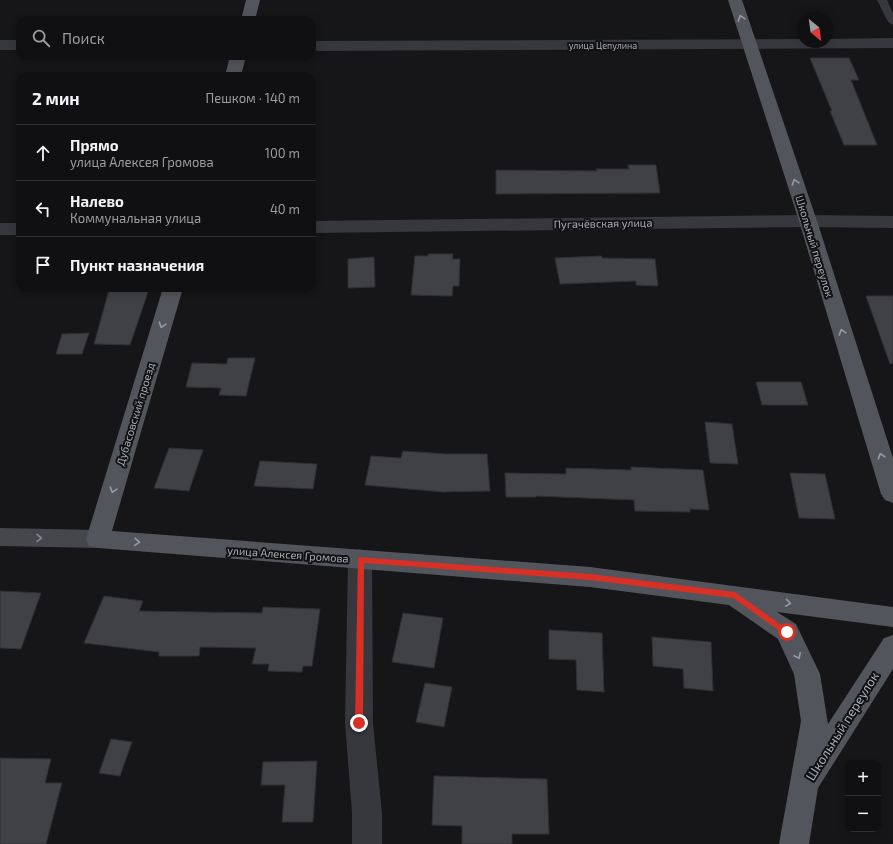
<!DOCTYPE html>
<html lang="ru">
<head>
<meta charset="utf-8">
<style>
	body { margin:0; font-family:"Exo 2",sans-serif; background:#19191b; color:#f1f3f6 }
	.controls { position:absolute; right:12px; bottom:12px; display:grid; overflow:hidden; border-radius:8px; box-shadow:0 2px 10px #0003 }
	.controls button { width:36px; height:36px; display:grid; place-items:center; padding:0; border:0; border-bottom:1px solid #303032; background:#101012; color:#f1f3f6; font:20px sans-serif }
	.compass { position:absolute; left:797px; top:12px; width:36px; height:36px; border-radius:50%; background:#101012; box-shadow:0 2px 10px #0003; rotate:151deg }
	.stop { position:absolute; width:12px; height:12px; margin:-9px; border:3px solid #d93025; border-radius:50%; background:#fff }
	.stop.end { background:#d93025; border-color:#fff; box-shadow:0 1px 4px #0008 }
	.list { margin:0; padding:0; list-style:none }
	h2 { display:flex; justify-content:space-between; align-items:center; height:52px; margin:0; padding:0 16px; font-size:17px }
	h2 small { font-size:13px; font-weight:400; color:#9c9d9f }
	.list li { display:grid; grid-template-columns:26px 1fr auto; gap:12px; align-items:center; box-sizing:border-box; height:56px; padding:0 16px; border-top:1px solid #303032 }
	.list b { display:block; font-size:15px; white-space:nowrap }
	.list p { margin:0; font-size:13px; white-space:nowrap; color:#9c9d9f }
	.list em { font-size:13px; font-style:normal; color:#9c9d9f }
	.icon { flex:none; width:22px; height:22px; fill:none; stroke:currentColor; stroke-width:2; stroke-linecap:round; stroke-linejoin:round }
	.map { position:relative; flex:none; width:893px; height:844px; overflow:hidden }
	.search { position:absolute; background:#101012; box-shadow:0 2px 10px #0003; left:16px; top:16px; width:300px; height:44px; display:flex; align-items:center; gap:10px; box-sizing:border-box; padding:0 14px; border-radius:12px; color:#9c9d9f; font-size:15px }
	.panel { position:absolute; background:#101012; box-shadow:0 2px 10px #0003; left:16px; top:72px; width:300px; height:220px; border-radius:12px }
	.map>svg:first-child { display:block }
	.building { fill:#404145; stroke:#303034 }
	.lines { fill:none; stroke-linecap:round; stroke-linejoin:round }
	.lane { fill:#37383d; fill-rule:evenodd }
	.street { fill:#37383d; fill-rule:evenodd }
	.secondary { fill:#45474d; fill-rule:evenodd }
	.primary { fill:#53555c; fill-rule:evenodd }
	.oneway { stroke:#979ba6 }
	.oneway2 { stroke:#858993 }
	.route { fill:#d93025 }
	.labels { text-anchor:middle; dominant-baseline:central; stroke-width:4; stroke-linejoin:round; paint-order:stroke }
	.far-street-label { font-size:9px; fill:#a8adb8; stroke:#111113 }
	.street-label { font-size:11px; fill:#a8adb8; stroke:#111113 }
	.near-street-label { font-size:13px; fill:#a8adb8; stroke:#111113 }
</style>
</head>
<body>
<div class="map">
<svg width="893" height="844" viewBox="0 0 893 844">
	<rect width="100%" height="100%" fill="#161618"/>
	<path class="building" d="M810,58H849L859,80H851L877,145H844L830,111H832Z
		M628,165H656L660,193L496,194V170L597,171L596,169H629Z
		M428,254H453L452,259H460L459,286H453L452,296L411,295L415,256H428Z
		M601,256L602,258L655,259L658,286L636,285V281L560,284L555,258Z
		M374,257L375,287L348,288V259Z
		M149,289L130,345L94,344L109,290Z
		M866,296H893V363L890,364Z
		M89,333L82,354H56L62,334Z
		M228,358H255L246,396L219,395L221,388L186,387L192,363L227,364Z
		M756,382H801L808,405H762Z
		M705,422L732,424L738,464L710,463Z
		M169,448L203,450L189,491L154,488Z
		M403,451L446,454H487L490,491L443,492L365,485L371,456L401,458Z
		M260,461L317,464L313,489L254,486Z
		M631,467L703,470L709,510L690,509V512L635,511L634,500L536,496V497H506L505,473L566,474V468L631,470Z
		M790,473L825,474L835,519L799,518Z
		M0,591L41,593L21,649L0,648Z
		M104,596L143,601L139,611L262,613L263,607L320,609L312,666H303L302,672L268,671L269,664H252L256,648L200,647L199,656H159V652L84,643Z
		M403,613L443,618L434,668L392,662Z
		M549,630L602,633L604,692L577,690L576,660L549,659Z
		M652,637L711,642L713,691L684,688L683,669L653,666Z
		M425,683L452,687L444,727L416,722Z
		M111,739L132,742L120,776L99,773Z
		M0,758L51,759L45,783H62L46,844H0Z
		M317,761L313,822H282L285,785H261L263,762Z
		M434,776L547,779L549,834H512V844H462V826L432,825Z"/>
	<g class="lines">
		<path class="lane" d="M877,0H887L893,13V25L888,22Z"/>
		<path class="street" d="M893,38V48L312,51V41L803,39V42H827V39Z
			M0,40H20V50H0Z
			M808,215L893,216V228L808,227L312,233V221Z
			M0,223H20V235H0Z
			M360,549L369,552L372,559L373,723L382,813V844H352V813L345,723L348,559L351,552Z"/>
		<path class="secondary" d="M0,528L98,530L107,532L110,539L107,546L98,548L0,546Z"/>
		<path class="primary" d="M246,0H260L255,20H241Z
			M728,0H742L817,221L893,458V503L885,500L881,494L799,221Z
			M230,56H246L241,76H225Z
			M163,288H183L112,531L590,567L893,607V627L777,612L796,624L820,674L828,724L884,638L893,635V669L818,788L809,844H779L801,721L794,674L778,639L729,605L590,587L98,548L89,546L86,539Z"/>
	</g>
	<defs><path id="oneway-chevron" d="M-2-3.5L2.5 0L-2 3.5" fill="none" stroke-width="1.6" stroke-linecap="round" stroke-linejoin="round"/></defs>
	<g class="oneway">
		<use href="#oneway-chevron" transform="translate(741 18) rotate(-108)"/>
		<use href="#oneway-chevron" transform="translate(795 182) rotate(-108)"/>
		<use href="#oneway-chevron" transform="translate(162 325) rotate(107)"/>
		<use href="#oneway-chevron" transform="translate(842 332) rotate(-108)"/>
		<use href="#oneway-chevron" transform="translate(881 456) rotate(-108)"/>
		<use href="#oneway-chevron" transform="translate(113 490) rotate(107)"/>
		<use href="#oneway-chevron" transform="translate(137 542) rotate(4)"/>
		<use href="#oneway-chevron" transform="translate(788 603) rotate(8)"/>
		<use href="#oneway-chevron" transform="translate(798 656) rotate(64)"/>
	</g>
	<use class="oneway2" href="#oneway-chevron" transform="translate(39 538) rotate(1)"/>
	<path class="route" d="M358,557L590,574L735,592L791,632L790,634H784L733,598L590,580L364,563L363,723L359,727L355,723Z"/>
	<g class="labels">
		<g class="far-street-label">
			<text x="603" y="45">улица Цепулина</text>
		</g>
		<g class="street-label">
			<text transform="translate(603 223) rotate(-1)">Пугачёвская улица</text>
			<text transform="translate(815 246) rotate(73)">Школьный переулок</text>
			<text transform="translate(135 414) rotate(-73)">Дубасовский проезд</text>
			<text transform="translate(288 554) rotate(4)">улица Алексея Громова</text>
		</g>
		<g class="near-street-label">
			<text transform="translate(842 726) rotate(-58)">Школьный переулок</text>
		</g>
	</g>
</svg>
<div class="controls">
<button>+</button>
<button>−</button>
</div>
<svg class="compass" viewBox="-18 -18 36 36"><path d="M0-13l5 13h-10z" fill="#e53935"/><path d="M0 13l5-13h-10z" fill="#9c9d9f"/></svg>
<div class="stop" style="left:787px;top:632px"></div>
<div class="stop end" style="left:359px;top:723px"></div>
<div class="search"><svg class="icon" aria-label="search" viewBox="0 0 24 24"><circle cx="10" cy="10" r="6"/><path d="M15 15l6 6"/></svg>Поиск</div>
<section class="panel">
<h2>2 мин<small>Пешком · 140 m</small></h2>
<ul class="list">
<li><svg class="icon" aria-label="ahead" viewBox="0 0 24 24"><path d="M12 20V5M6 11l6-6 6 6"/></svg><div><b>Прямо</b><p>улица Алексея Громова</p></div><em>100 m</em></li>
<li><svg class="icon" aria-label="left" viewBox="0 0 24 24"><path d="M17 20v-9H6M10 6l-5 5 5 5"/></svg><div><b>Налево</b><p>Коммунальная улица</p></div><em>40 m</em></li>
<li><svg class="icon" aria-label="arrive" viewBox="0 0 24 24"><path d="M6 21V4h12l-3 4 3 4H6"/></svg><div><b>Пункт назначения</b></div></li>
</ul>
</section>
</div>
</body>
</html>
